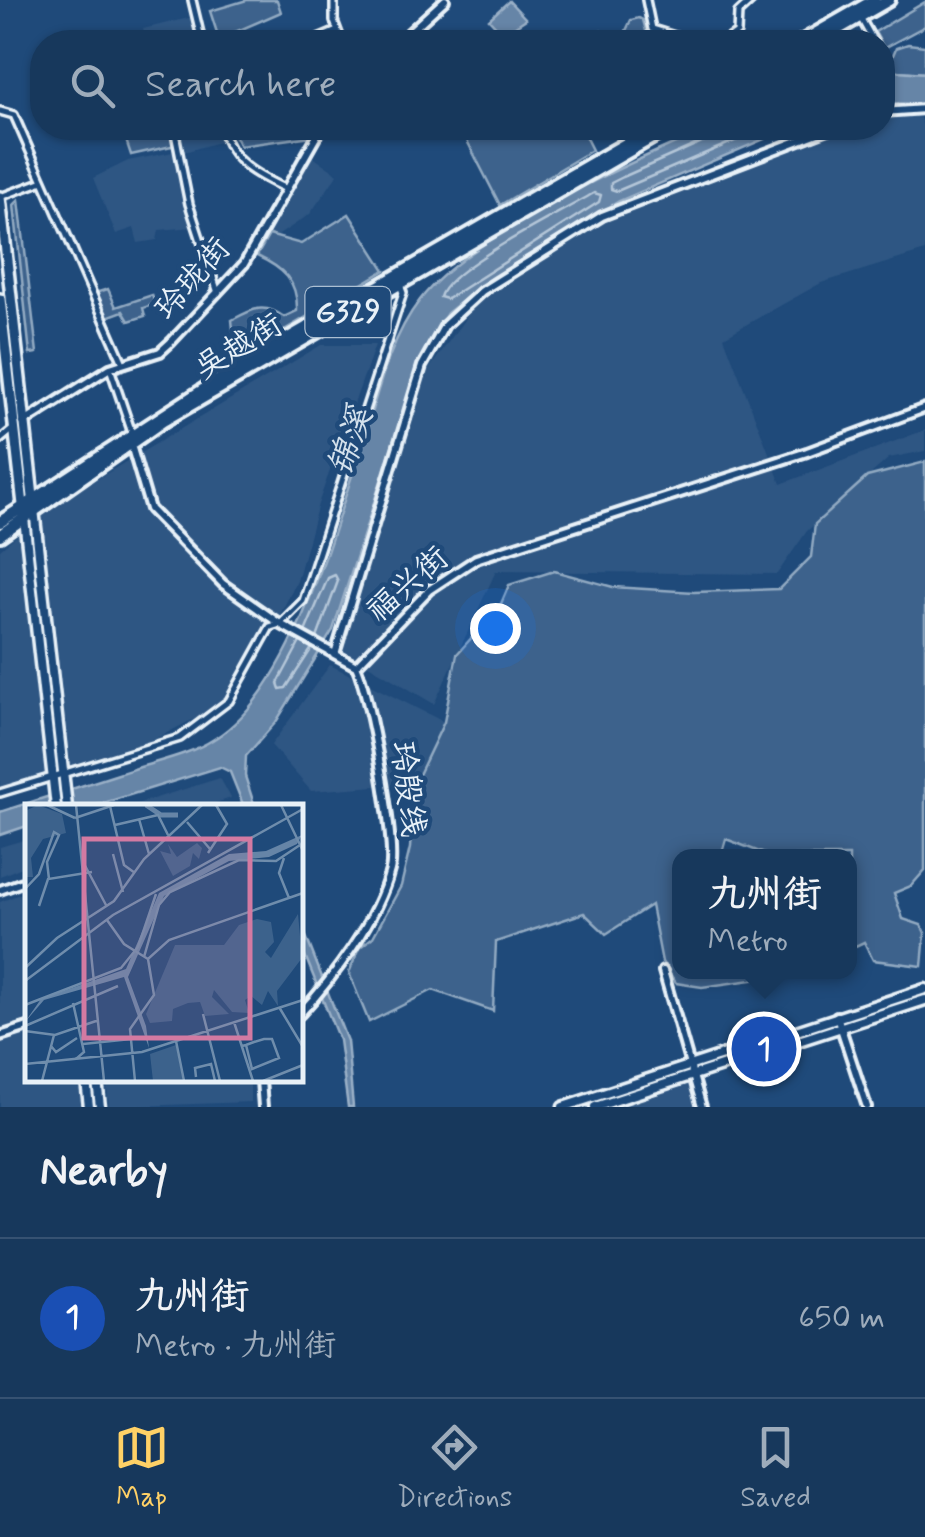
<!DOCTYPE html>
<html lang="en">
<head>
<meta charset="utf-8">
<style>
	body { margin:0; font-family:Mynerve,"LXGW WenKai TC",sans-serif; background:#203f62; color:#f1f3f6 }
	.you { position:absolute; left:495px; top:628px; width:35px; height:35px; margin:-25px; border:8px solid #fff; border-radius:50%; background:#1a73e8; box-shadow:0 0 0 15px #1a73e833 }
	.badge { display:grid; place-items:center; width:65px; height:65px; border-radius:50%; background:#ffd166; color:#fff; font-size:32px; font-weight:700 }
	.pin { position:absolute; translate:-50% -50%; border:5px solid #fff; box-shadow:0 2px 10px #0006 }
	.popup { position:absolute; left:672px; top:849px; width:185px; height:130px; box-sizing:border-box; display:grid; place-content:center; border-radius:20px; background:#17385c; filter:drop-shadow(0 2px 8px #0005); font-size:32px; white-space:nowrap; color:#9eacbb }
	.popup b { font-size:38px; color:#f1f3f6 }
	.popup::after { content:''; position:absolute; left:50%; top:100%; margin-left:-20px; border:20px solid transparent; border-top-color:#17385c }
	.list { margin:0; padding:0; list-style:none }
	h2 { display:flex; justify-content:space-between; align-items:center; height:130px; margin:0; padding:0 40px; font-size:42px }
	h2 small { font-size:32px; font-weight:400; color:#9eacbb }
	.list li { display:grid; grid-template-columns:65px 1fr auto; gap:30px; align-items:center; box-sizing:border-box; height:160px; padding:0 40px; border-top:2px solid #365272 }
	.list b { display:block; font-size:38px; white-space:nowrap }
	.list p { margin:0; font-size:32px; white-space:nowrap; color:#9eacbb }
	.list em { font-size:32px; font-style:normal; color:#9eacbb }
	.icon { flex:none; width:55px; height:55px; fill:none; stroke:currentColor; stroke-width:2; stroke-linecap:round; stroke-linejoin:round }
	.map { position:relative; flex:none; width:925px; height:1107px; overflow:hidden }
	.search { position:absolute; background:#17385c; box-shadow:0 2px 8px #0004; left:30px; right:30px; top:30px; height:110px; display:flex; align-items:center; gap:25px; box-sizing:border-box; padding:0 35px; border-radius:40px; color:#9eacbb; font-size:38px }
	.sheet { height:290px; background:#17385c }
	nav { display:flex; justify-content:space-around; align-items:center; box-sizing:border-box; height:140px; border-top:2px solid #365272; background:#17385c; font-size:28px; color:#9eacbb }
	nav a { display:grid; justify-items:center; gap:5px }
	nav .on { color:#ffd166 }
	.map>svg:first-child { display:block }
	.built { fill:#2e5683 }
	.green { fill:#3c628c; stroke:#92aac2; stroke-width:2.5 }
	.water { fill:#6685a7; stroke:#9ab0c7; stroke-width:2.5 }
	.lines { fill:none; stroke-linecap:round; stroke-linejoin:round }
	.shore { stroke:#b4c6d8; stroke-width:2.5 }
	.minor-casing { stroke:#e8f1f8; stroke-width:12 }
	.tertiary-casing { stroke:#e8f1f8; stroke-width:14 }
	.secondary-casing { stroke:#e8f1f8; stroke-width:15 }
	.primary-casing { stroke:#e8f1f8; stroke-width:16 }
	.trunk-casing { stroke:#e8f1f8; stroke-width:18 }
	.minor { stroke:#1f4a7a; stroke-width:5 }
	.tertiary { stroke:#1f4a7a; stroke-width:6 }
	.secondary { stroke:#1f4a7a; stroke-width:8 }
	.primary { stroke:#1f4a7a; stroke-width:9 }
	.trunk { stroke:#1f4a7a; stroke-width:10 }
	.labels { text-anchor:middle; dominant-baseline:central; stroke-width:9; stroke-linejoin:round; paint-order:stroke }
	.shield { fill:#1f4a7a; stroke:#acbfd2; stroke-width:2.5 }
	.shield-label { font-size:30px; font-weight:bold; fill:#e8f1f8 }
	.street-label { font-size:32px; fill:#e8f1f8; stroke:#1f4a7a }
	.water-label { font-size:35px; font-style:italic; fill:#d4e1ec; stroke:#1f4a7a }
	.inset-river { fill:none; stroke:#6685a7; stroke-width:5 }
	.inset-road { fill:none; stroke:#6f8dac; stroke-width:2.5 }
	.view { fill:#d37aa2; fill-opacity:0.15; stroke:#d37aa2; stroke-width:5 }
	.inset-edge { fill:none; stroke:#e8f1f8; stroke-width:5 }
</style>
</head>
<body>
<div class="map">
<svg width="925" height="1107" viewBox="0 0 925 1107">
	<rect width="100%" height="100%" fill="#1f4a7a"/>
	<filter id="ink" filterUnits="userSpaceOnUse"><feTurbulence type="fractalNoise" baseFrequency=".01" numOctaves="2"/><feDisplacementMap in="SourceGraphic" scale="20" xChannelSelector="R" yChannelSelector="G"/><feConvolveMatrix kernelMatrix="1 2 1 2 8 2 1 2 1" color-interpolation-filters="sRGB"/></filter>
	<g filter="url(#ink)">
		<path class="built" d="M193,17L199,42H147L143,29Z
			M884,111L920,118L925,130V251L821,283L724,337L781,484L925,430V451L889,458L807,531L777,574L496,571L434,704L343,650L422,379L477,302L609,212L840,128H882Z
			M177,128H219L222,141L184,152Z
			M178,151L194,227L159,230L157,240L138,243L134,228L116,234L93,178L128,161Z
			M310,155L338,174L310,214L276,237L269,235Z
			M321,345H375L318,504L297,581L265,644L220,706L131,751L0,788V549L57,503Z
			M330,665L444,722L415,783L311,791L271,745Z
			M220,778L231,798L204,807H127Z
			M27,839V865L0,876V847Z
			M27,891V1019L0,1030V902Z
			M27,1033L28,1080H79L82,1107H0V1043Z
			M106,1080H250V1102L109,1107Z
			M688,1085L697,1107H620Z"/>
		<path class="green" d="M247,0H277L281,12L219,39L210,11Z
			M925,2V26L884,48L875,32Z
			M639,18L643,20L649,42H592L601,31L623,37L631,20Z
			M908,44L925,46V73L883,70L882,60H891L896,48Z
			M122,128H139L144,138L157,134L155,128H170L176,145L131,155Z
			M230,128H314L311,136L240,146Z
			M455,128H588L584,134L592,150L500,205L462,131Z
			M19,200L37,353L30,354L14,205Z
			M349,214L385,270L236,359L232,320C252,309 264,302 284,317L297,311C298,281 283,268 257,256L269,235L301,244Z
			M108,289L116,307L152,295L155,304L143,308L145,316L129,321L123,311L107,317L95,293Z
			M925,462V870L911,886L894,893L903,919L921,925L925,933L922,966L873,960L864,942L849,949V856H770L726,839L721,856H679V972H808L702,987L676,983L662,962L651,905L606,934L584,913L496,942L493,1011L433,990L369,1022L349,973L359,948L373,937L401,886L410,848L415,783L444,722L457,654L500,606L509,585L554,571L613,587L694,592L779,589L811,557L815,524L867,477Z"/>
		<path class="water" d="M509,1L526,19L503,34L489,19Z
			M883,70L925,73V104L883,103Z
			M710,128H790L619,201L493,277L447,313L428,344L410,390L333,630L276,722L246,756L245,776L255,807H244L230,772L220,767L91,807H28L27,826L0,835V812C46,797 91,783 137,768C162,760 191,754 214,739C292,691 331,537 359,454C375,404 387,342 420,300C472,233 630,162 710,128Z
			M300,921L347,1041L353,1107H348L339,1040L300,943Z"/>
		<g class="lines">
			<path class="shore" d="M710,128L704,141L623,177L611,183V189L617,191L765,128
				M594,193L601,195L599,202L447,299L440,297C447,268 564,211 594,193Z
				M305,632L328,578L335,575L338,581L317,638
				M300,642L278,683L280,689L286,688L312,648"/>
			<g class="minor-casing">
				<path id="minor" d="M192,0L202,42
					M334,0V21L342,42
					M646,0L652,29L694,42
					M860,17L874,42
					M311,42L337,31
					M724,42L737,33L738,13L752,0
					M0,111L14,115L123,363
					M174,128L189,204L218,293
					M222,128C230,162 256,175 286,189
					M0,197L43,181
					M110,368L132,433
					M0,440L12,430
					M0,793L180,738L229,701L270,627L280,624L303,601L403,293L399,282"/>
			</g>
			<g class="tertiary-casing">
				<path id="tertiary" d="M399,42L445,0
					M882,112L925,109
					M23,423L110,368L160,352L171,342L244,264L321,128
					M131,445L150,509L223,584L280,624L356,666L429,590L476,559L807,452L925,408
					M335,654L422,366L445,325L482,291L602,216L831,128
					M0,890L28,880
					M663,971L702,1107
					M300,1014C334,977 377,920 390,870C397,845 369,691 356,666
					M837,1016L867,1107
					M0,1036L28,1027
					M261,1080L263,1107"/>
			</g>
			<g class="secondary-casing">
				<path id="secondary" d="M34,509L67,807
					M24,518L56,807
					M86,1080L89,1107
					M97,1080L100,1107
					M563,1107L925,989
					M595,1107L925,1000"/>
			</g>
			<g class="primary-casing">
				<path id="primary" d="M0,197L34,506
					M0,299L23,505"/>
			</g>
			<g class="trunk-casing">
				<path id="trunk" d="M801,42L874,0
					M816,42L889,0
					M0,522L235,369L653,128
					M0,535L163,421L669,128"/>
			</g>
			<use href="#minor" class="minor"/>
			<use href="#tertiary" class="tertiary"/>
			<use href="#secondary" class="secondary"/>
			<use href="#primary" class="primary"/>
			<use href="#trunk" class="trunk"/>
		</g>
	</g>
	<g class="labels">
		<rect class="shield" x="305.5" y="287" width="85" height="50" rx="8"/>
		<g class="shield-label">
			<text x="348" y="312">G329</text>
		</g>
		<g class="street-label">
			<text transform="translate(193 279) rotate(-49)">玲珑街</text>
			<text transform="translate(239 347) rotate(-31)">吴越街</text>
			<text transform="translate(408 585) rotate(-41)">福兴街</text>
			<text transform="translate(407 789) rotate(83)">玲殷线</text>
		</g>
		<g class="water-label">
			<text transform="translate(351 442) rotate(-71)">锦溪</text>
		</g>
	</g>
	<g transform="translate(25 804)">
		<rect width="278" height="278" fill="#1f4a7a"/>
		<path d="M13,1L37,10L41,29L18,35L6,54L8,73H0V7ZM172,39L177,44L174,55L168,49L165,62L148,72L135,47L146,50L143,40L152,53ZM273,110L277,154L252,187L253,202L243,187L237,201L226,192L220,196L224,209L207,208L189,186L187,193L204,210L180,212L175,198L163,199L148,205L147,217L125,219L121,210L150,141H199L214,121L232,115L246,118L249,138L240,148L246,154ZM151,241L158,277H128L125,250Z" fill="#3c628c"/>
		<path d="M277,31L272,40L244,53L204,57L139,92L103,173L121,222L124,244L99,173L19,196L0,218L16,195L101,165L134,89L204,50L241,47Z" fill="#6685a7"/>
		<path class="inset-river" d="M121,1L136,11H153"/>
		<path class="inset-road" d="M22,1L50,14M51,1L79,277M256,1L278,47M85,2L99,61L110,69M50,14L89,1M114,15L124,50M162,18L185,45M90,21L133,11L143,31M183,49L202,20L191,1M88,50L98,88M259,54L254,69L264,94M57,56L81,101M0,85L14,70L29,28L34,31L22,58L24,75M14,102L23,75L67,68M82,116L99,140L123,155L144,136L278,89M119,153L134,101L145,88L214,56L251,57L275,41M0,164L32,134L89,97L119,55L177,1M0,177L88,111L278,5M48,199L59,248L51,255M0,201L96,164L113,143L131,90M254,203L278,243M178,210L195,277M209,218L228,277M0,222L93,182M0,227L30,231L74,216M151,237L159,277M58,240L106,235M26,242L31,248L52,234M217,242L221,241L229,238L239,235H247L254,254L227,265L221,241M0,260L117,248L278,196M171,273L170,264L186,260L190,277M17,277L29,231M110,277L105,225L129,191L123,155M238,277L278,261"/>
		<path class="view" d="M59,35H225V234H59Z"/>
		<rect width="278" height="278" class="inset-edge"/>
	</g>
</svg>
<div class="you"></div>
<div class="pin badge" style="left:764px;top:1049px;background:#1a4fb4">1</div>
<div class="popup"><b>九州街</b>Metro</div>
<div class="search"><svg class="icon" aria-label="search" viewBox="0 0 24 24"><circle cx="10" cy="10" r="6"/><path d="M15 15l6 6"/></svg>Search here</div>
</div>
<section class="sheet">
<h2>Nearby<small></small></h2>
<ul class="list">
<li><span class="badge" style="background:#1a4fb4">1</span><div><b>九州街</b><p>Metro · 九州街</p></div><em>650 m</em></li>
</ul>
</section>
<nav>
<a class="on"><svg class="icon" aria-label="map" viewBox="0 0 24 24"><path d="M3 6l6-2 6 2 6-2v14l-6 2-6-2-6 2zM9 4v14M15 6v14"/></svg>Map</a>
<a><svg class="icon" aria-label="directions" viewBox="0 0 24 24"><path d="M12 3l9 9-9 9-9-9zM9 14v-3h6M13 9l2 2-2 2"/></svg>Directions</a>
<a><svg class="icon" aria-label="saved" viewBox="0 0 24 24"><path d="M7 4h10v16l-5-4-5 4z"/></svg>Saved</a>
</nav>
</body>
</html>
